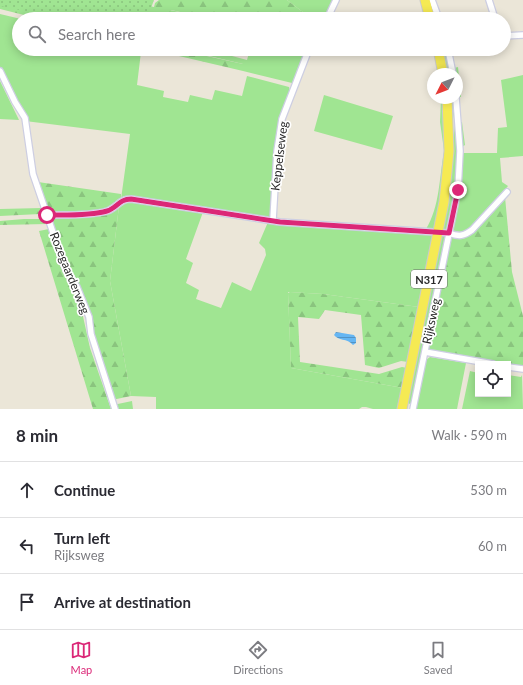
<!DOCTYPE html>
<html lang="en">
<head>
<meta charset="utf-8">
<style>
	body { margin:0; font-family:Lato,sans-serif; background:#f7f7f7; color:#2b2b33 }
	.controls { position:absolute; right:12px; bottom:12px; display:grid; overflow:hidden; border-radius:0px; box-shadow:0 2px 10px #0003 }
	.controls button { width:36px; height:36px; display:grid; place-items:center; padding:0; border:0; border-bottom:1px solid #e1e1e2; background:#fff; color:#2b2b33; font:20px sans-serif }
	.compass { position:absolute; left:427px; top:68px; width:36px; height:36px; border-radius:50%; background:#fff; box-shadow:0 2px 10px #0003; rotate:228deg }
	.stop { position:absolute; width:12px; height:12px; margin:-9px; border:3px solid #db2777; border-radius:50%; background:#fff }
	.stop.end { background:#db2777; border-color:#fff; box-shadow:0 1px 4px #0008 }
	.list { margin:0; padding:0; list-style:none }
	h2 { display:flex; justify-content:space-between; align-items:center; height:52px; margin:0; padding:0 16px; font-size:17px }
	h2 small { font-size:13px; font-weight:400; color:#7c7c81 }
	.list li { display:grid; grid-template-columns:26px 1fr auto; gap:12px; align-items:center; box-sizing:border-box; height:56px; padding:0 16px; border-top:1px solid #e1e1e2 }
	.list b { display:block; font-size:15px; white-space:nowrap }
	.list p { margin:0; font-size:13px; white-space:nowrap; color:#7c7c81 }
	.list em { font-size:13px; font-style:normal; color:#7c7c81 }
	.icon { flex:none; width:22px; height:22px; fill:none; stroke:currentColor; stroke-width:2; stroke-linecap:round; stroke-linejoin:round }
	.map { position:relative; flex:none; width:523px; height:409px; overflow:hidden }
	.search { position:absolute; background:#fff; box-shadow:0 2px 10px #0003; left:12px; right:12px; top:12px; height:44px; display:flex; align-items:center; gap:10px; box-sizing:border-box; padding:0 14px; border-radius:22px; color:#7c7c81; font-size:15px }
	.sheet { height:220px; background:#fff }
	nav { display:flex; justify-content:space-around; align-items:center; box-sizing:border-box; height:56px; border-top:1px solid #e1e1e2; background:#fff; font-size:11px; color:#7c7c81 }
	nav a { display:grid; justify-items:center; gap:2px }
	nav .on { color:#db2777 }
	.map>svg:first-child { display:block }
	.grass { fill:#a0e592 }
	.forest { fill:url(#forest-firs) }
	.park { fill:url(#park-dots) }
	.water { fill:url(#water-rules) }
	.lines { fill:none; stroke-linecap:round; stroke-linejoin:round }
	.street-casing { stroke:#cdcee2; stroke-width:8 }
	.primary-casing { stroke:#cbcbcb; stroke-width:11 }
	.street { stroke:#fff; stroke-width:5.5 }
	.primary { stroke:#f5ea53; stroke-width:9 }
	.route { stroke:#db2777; stroke-width:5 }
	.labels { text-anchor:middle; dominant-baseline:central; stroke-width:3.5; stroke-linejoin:round; paint-order:stroke }
	.shield { fill:#fff; stroke:#686868; stroke-width:1 }
	.shield-label { font-size:11px; font-weight:bold; fill:#282828 }
	.street-label { font-size:12px; fill:#282828; stroke:#fff }
</style>
</head>
<body>
<div class="map">
<svg width="523" height="409" viewBox="0 0 523 409">
	<defs>
		<pattern id="forest-firs" width="22" height="20" patternUnits="userSpaceOnUse"><rect width="22" height="20" fill="#a0e592"/><path d="M5 1l3.5 6h-7zM16 11l3.5 6h-7z" fill="#8ac47e"/></pattern>
		<pattern id="park-dots" width="8" height="8" patternUnits="userSpaceOnUse"><rect width="8" height="8" fill="#a0e592"/><path d="M2 2h.1M6 6h.1" fill="none" stroke="#8ac47e" stroke-width="1.8" stroke-linecap="round"/></pattern>
		<pattern id="water-rules" width="6" height="5" patternUnits="userSpaceOnUse"><rect width="6" height="5" fill="#65b6f3"/><path d="M0 2.5h6" fill="none" stroke="#5394c5"/></pattern>
	</defs>
	<rect width="100%" height="100%" fill="#ebe6d8"/>
	<path class="grass" d="M287,0H334L324,19H312Z
		M170,10L212,19H169Z
		M0,14L21,19H19V49H135L141,52L137,85L164,91L163,97L188,102L190,95L212,100L215,90L242,96L247,76L289,87L290,91L283,112L271,216L269,218L131,197L124,196L121,199L130,134L25,121L0,72Z
		M184,49H218L217,52L247,60L250,49H296L306,51L294,82L292,83L243,71V64L184,50Z
		M441,49H446L451,74H446Z
		M458,67L461,97H458L457,74H455L454,68Z
		M523,75V156L500,158L502,182L508,186L473,227C465,232 460,233 451,230L454,216L460,122H462L465,145L462,147V153H497L498,128L507,127L501,80Z
		M0,81L19,120L0,119Z
		M324,95L393,116L382,150L314,131Z
		M441,98H444L443,124L446,150H444L440,122Z
		M450,98H454L458,150L457,152L458,153L455,197L448,229L446,231L444,230L443,225L452,152H454V151L452,150L455,124Z
		M444,152H446V160L436,229L430,230L426,229C440,206 439,178 444,152Z
		M125,201L203,212L186,259L193,263L186,283L199,290L196,299L221,308L232,282L251,291L266,255L265,249L259,243L268,222L279,224L432,235L433,238L419,307L323,294L288,292L291,368L403,388L399,409H373L366,407H362L359,409H156V397L131,396L110,281L119,206Z
		M443,235H447L413,402L409,404L408,402L440,236Z
		M430,357L466,363L457,409H416L426,360Z
		M470,371L478,373V394H508V375L521,377L522,375L523,409H462Z"/>
	<path class="forest" d="M0,0H120L154,7L155,3L159,0H287L312,19H212L171,10L169,19H40L0,9Z
		M149,49H184V51L243,64V71Z
		M38,182L121,194V199L108,209L98,211L48,212C47,208 46,203 45,198C43,193 40,188 38,182Z
		M505,197L512,272L523,316V367L427,351L451,237L461,239L465,238Z
		M119,206L110,281L131,396L112,400L85,308L64,265L51,219V217H57L103,215L111,212Z
		M42,208L43,212L40,214L0,216V209Z
		M24,219H44L47,224L0,225V221Z
		M49,229L58,261L82,312L90,348L111,409H93L39,231Z
		M290,292L323,294L419,307L408,362L401,361L379,368L365,365L361,315L325,310L319,319L298,317L300,362L379,374L402,367L407,368L403,388L291,368L288,293Z
		M132,401L133,409H115L113,405Z"/>
	<path class="park" d="M0,0H154L147,19H64L0,6Z"/>
	<path class="water" d="M336,332L354,335L356,338V343L353,345C347,338 338,341 334,335Z"/>
	<g class="lines">
		<g class="street-casing">
			<path id="street" d="M432,0L439,19
				M489,0L495,19
				M327,19L336,0
				M504,36L523,35
				M448,49L453,74
				M0,71L15,102L25,118L33,174L62,259L66,270L77,287L89,317L91,334L115,409
				M47,215C65,215 90,216 107,211C117,208 119,199 131,199L280,222L449,233C459,237 464,236 472,230L507,192
				M273,220L277,151L282,119L309,49
				M425,352L493,364
				M508,367L523,369
				M413,409L458,190L460,151L456,98"/>
		</g>
		<g class="primary-casing">
			<path id="primary" d="M425,0L430,19
				M438,49L443,74
				M402,409L444,202L449,151L447,98"/>
		</g>
		<use href="#street" class="street"/>
		<use href="#primary" class="primary"/>
	</g>
	<g class="lines">
		<path class="route" d="M47,215C65,215 90,216 107,211C117,208 119,199 131,199L280,222L449,233L458,190"/>
	</g>
	<g class="labels">
		<rect class="shield" x="411" y="270" width="36" height="18" rx="3"/>
		<g class="shield-label">
			<text x="429" y="279">N317</text>
		</g>
		<g class="street-label">
			<text transform="translate(279 156) rotate(-83)">Keppelseweg</text>
			<text transform="translate(70 273) rotate(68)">Rozegaarderweg</text>
			<text transform="translate(431 321) rotate(-78)">Rijksweg</text>
		</g>
	</g>
</svg>
<div class="controls">
<button><svg class="icon" aria-label="locate" viewBox="0 0 24 24"><circle cx="12" cy="12" r="6"/><path d="M12 2v4M12 18v4M2 12h4M18 12h4"/></svg></button>
</div>
<svg class="compass" viewBox="-18 -18 36 36"><path d="M0-13l5 13h-10z" fill="#e53935"/><path d="M0 13l5-13h-10z" fill="#7c7c81"/></svg>
<div class="stop" style="left:47px;top:215px"></div>
<div class="stop end" style="left:458px;top:190px"></div>
<div class="search"><svg class="icon" aria-label="search" viewBox="0 0 24 24"><circle cx="10" cy="10" r="6"/><path d="M15 15l6 6"/></svg>Search here</div>
</div>
<section class="sheet">
<h2>8 min<small>Walk · 590 m</small></h2>
<ul class="list">
<li><svg class="icon" aria-label="ahead" viewBox="0 0 24 24"><path d="M12 20V5M6 11l6-6 6 6"/></svg><div><b>Continue</b></div><em>530 m</em></li>
<li><svg class="icon" aria-label="left" viewBox="0 0 24 24"><path d="M17 20v-9H6M10 6l-5 5 5 5"/></svg><div><b>Turn left</b><p>Rijksweg</p></div><em>60 m</em></li>
<li><svg class="icon" aria-label="arrive" viewBox="0 0 24 24"><path d="M6 21V4h12l-3 4 3 4H6"/></svg><div><b>Arrive at destination</b></div></li>
</ul>
</section>
<nav>
<a class="on"><svg class="icon" aria-label="map" viewBox="0 0 24 24"><path d="M3 6l6-2 6 2 6-2v14l-6 2-6-2-6 2zM9 4v14M15 6v14"/></svg>Map</a>
<a><svg class="icon" aria-label="directions" viewBox="0 0 24 24"><path d="M12 3l9 9-9 9-9-9zM9 14v-3h6M13 9l2 2-2 2"/></svg>Directions</a>
<a><svg class="icon" aria-label="saved" viewBox="0 0 24 24"><path d="M7 4h10v16l-5-4-5 4z"/></svg>Saved</a>
</nav>
</body>
</html>
